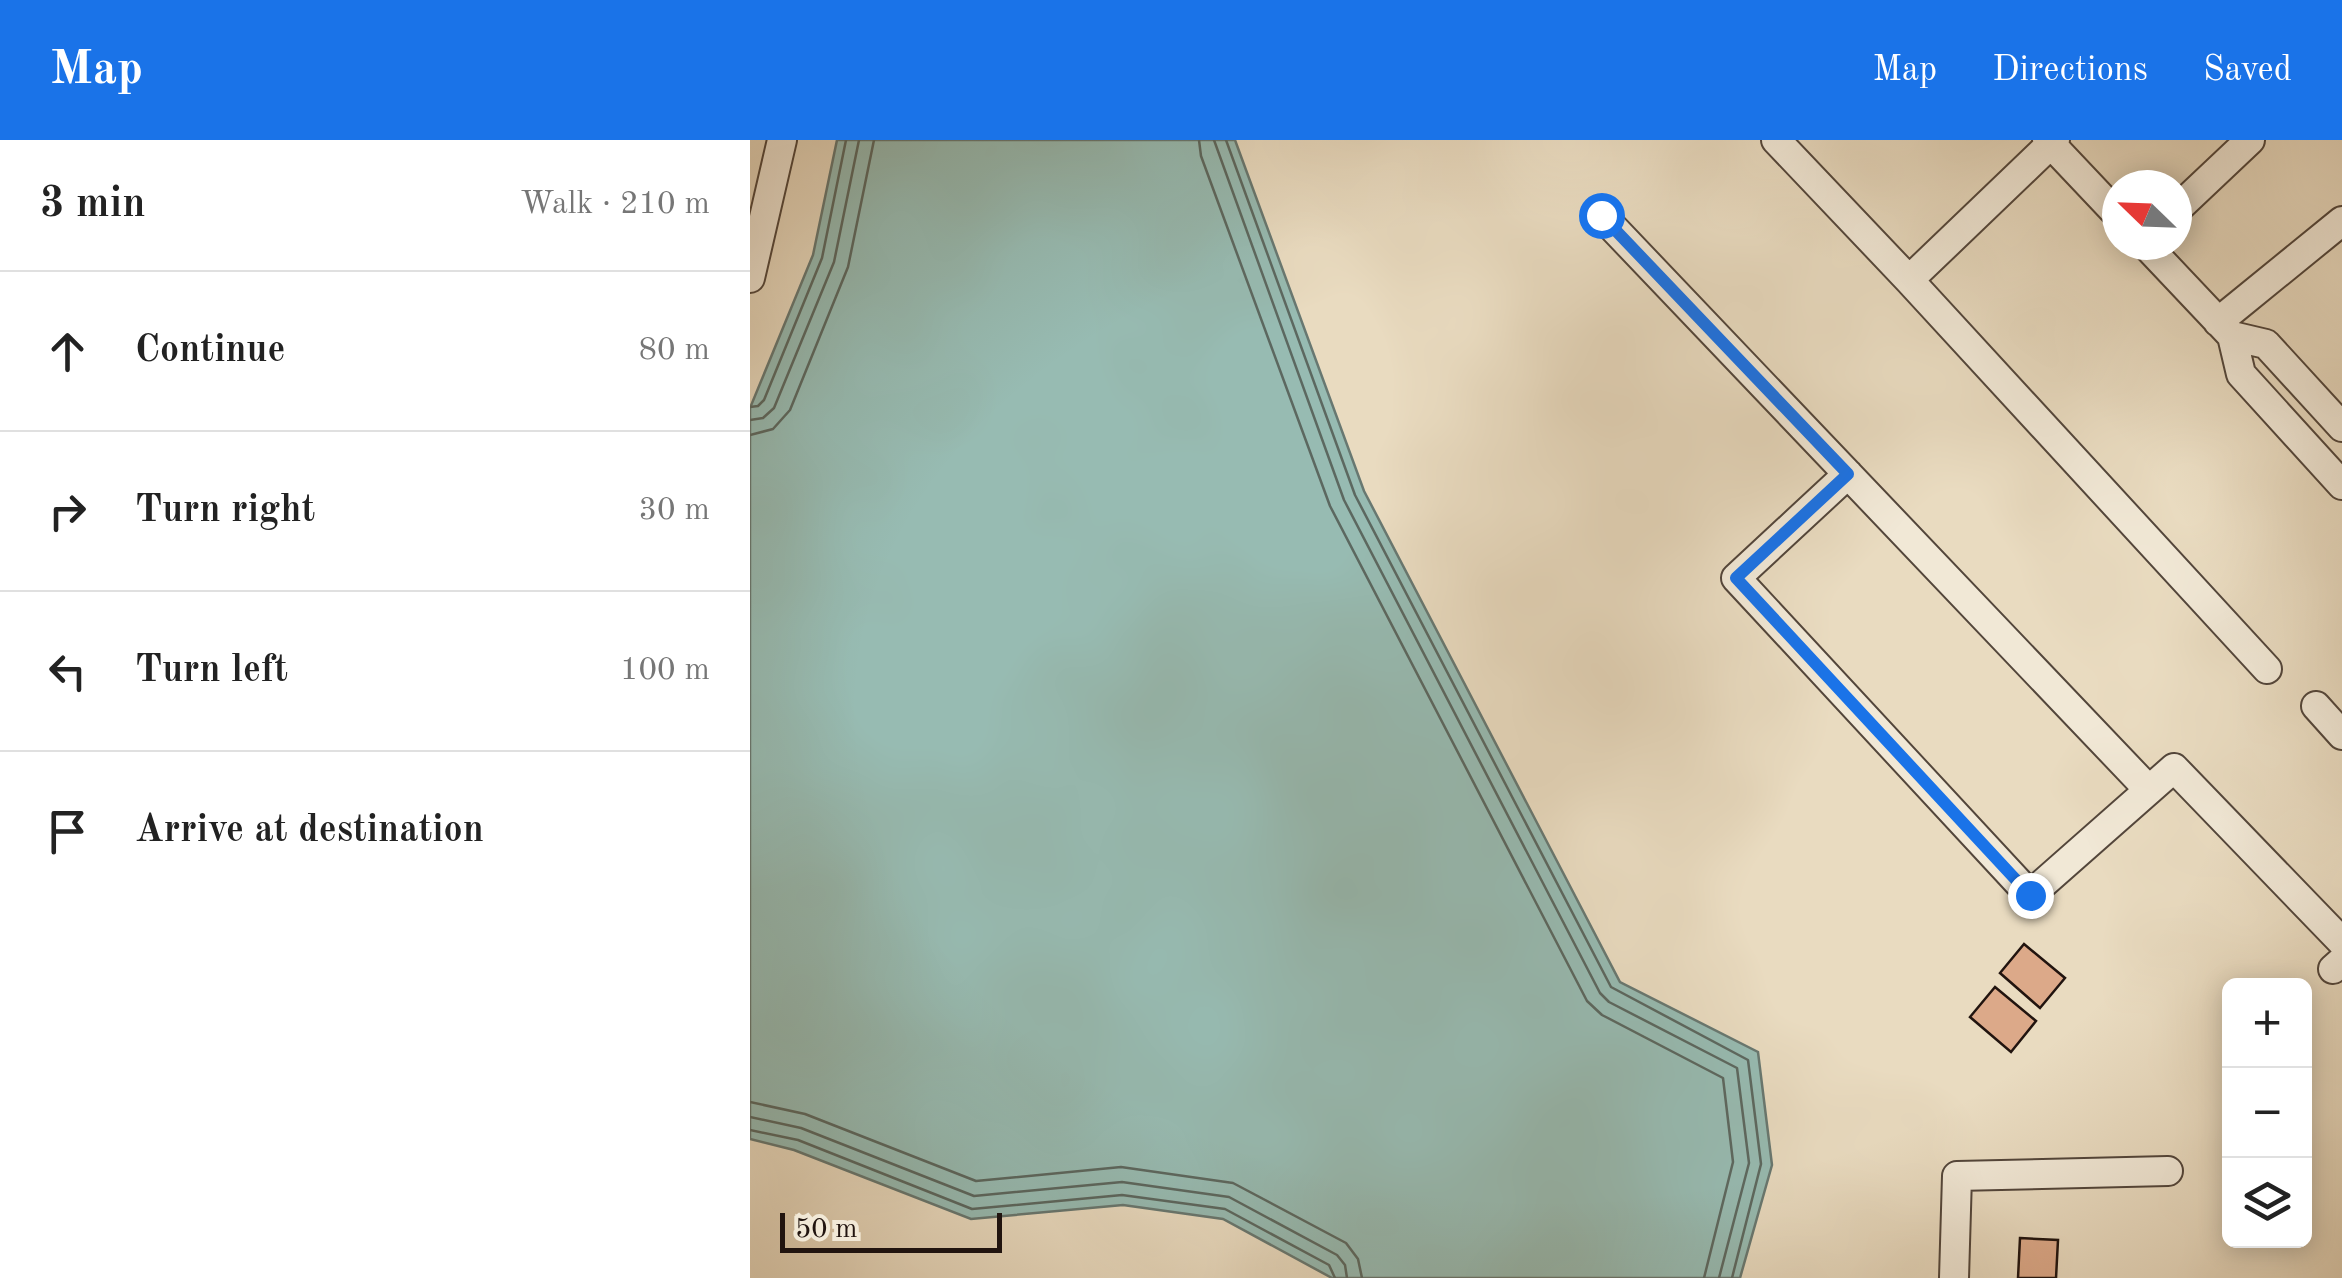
<!DOCTYPE html>
<html lang="en">
<head>
<meta charset="utf-8">
<style>
	body { margin:0; font-family:"Old Standard TT",serif; background:#f6f6f6; color:#222 }
	.controls { position:absolute; right:30px; bottom:30px; display:grid; overflow:hidden; border-radius:15px; box-shadow:0 5px 25px #0003 }
	.controls button { width:90px; height:90px; display:grid; place-items:center; padding:0; border:0; border-bottom:2px solid #e0e0e0; background:#fff; color:#222; font:50px sans-serif }
	.compass { position:absolute; left:1352px; top:30px; width:90px; height:90px; border-radius:50%; background:#fff; box-shadow:0 5px 25px #0003; rotate:293deg }
	.scale { position:absolute; left:30px; bottom:25px; width:222px; box-sizing:border-box; padding-left:10px; border:5px solid #21140f; border-top:0; font-size:28px; line-height:35px; white-space:nowrap; color:#21140f; -webkit-text-stroke:8px #f1e8d6; paint-order:stroke }
	.stop { position:absolute; width:30px; height:30px; margin:-22px; border:8px solid #1a73e8; border-radius:50%; background:#fff }
	.stop.end { background:#1a73e8; border-color:#fff; box-shadow:0 2px 10px #0008 }
	.list { margin:0; padding:0; list-style:none }
	h2 { display:flex; justify-content:space-between; align-items:center; height:130px; margin:0; padding:0 40px; font-size:42px }
	h2 small { font-size:32px; font-weight:400; color:#767676 }
	.list li { display:grid; grid-template-columns:65px 1fr auto; gap:30px; align-items:center; box-sizing:border-box; height:160px; padding:0 40px; border-top:2px solid #e0e0e0 }
	.list b { display:block; font-size:38px; white-space:nowrap }
	.list em { font-size:32px; font-style:normal; color:#767676 }
	.icon { flex:none; width:55px; height:55px; fill:none; stroke:currentColor; stroke-width:2; stroke-linecap:round; stroke-linejoin:round }
	.map { position:relative; flex:none; width:1592px; height:1138px; overflow:hidden }
	header { display:flex; align-items:center; gap:60px; box-sizing:border-box; height:140px; padding:0 50px; background:#1a73e8; color:#fff }
	header strong { font-size:48px }
	nav { display:flex; gap:55px; margin-inline-start:auto; font-size:35px }
	main { display:flex }
	aside { flex:1; background:#fff }
	.map>svg:first-child { display:block }
	.water { fill:#97bbb2; stroke:#687871; stroke-width:2.5 }
	.lines { fill:none; stroke-linecap:round; stroke-linejoin:round }
	.shore { stroke:#5c6860; stroke-width:2.5 }
	.building { fill:#dca989; stroke:#21140f; stroke-width:2.5 }
	.minor-casing { stroke:#53463b; stroke-width:32 }
	.minor { stroke:#f1e8d6; stroke-width:28 }
	.route { stroke:#1a73e8; stroke-width:12 }
</style>
</head>
<body>
<header>
<strong>Map</strong>
<nav><a>Map</a><a>Directions</a><a>Saved</a></nav>
</header>
<main>
<aside>
<h2>3 min<small>Walk · 210 m</small></h2>
<ul class="list">
<li><svg class="icon" aria-label="ahead" viewBox="0 0 24 24"><path d="M12 20V5M6 11l6-6 6 6"/></svg><div><b>Continue</b></div><em>80 m</em></li>
<li><svg class="icon" aria-label="right" viewBox="0 0 24 24"><path d="M7 20v-9h11M14 6l5 5-5 5"/></svg><div><b>Turn right</b></div><em>30 m</em></li>
<li><svg class="icon" aria-label="left" viewBox="0 0 24 24"><path d="M17 20v-9H6M10 6l-5 5 5 5"/></svg><div><b>Turn left</b></div><em>100 m</em></li>
<li><svg class="icon" aria-label="arrive" viewBox="0 0 24 24"><path d="M6 21V4h12l-3 4 3 4H6"/></svg><div><b>Arrive at destination</b></div></li>
</ul>
</aside>
<div class="map">
<svg width="1592" height="1138" viewBox="0 0 1592 1138">
	<rect width="100%" height="100%" fill="#e9dbc0"/>
	<filter id="stains"><feTurbulence type="fractalNoise" baseFrequency=".002" numOctaves="4"/><feColorMatrix values="0 0 0 0 .2 0 0 0 0 .09 0 0 0 0 .02 0 0 0 .5 -.17"/></filter>
	<radialGradient id="worn" r=".72"><stop offset=".6" stop-color="#630" stop-opacity="0"/><stop offset="1" stop-color="#630" stop-opacity=".3"/></radialGradient>
	<path class="water" d="M87,0H485L614,351L870,842L1008,912L1022,1025L990,1138H582L473,1079L373,1065L221,1079L44,1010L0,999V268L63,115Z"/>
	<g class="lines">
		<path class="shore" d="M449,0L451,16L580,366L837,861L852,875L973,938L983,1022L954,1138
			M464,0L594,360L850,853L859,862L987,928L999,1023L969,1138
			M476,0L605,355L861,847L998,920L1011,1024L982,1138
			M0,267L8,266L14,260L72,118L96,0
			M0,280L13,278L24,268L84,122L109,0
			M0,295L23,289L40,270L98,127L124,0
			M0,962L55,974L226,1041L371,1027L483,1043L596,1103L608,1119L612,1138
			M0,977L51,988L224,1056L372,1042L479,1057L587,1115L595,1125L597,1138
			M0,990L48,1000L222,1069L372,1055L475,1069L579,1125L585,1138"/>
	</g>
	<path class="building" d="M1274,804L1315,838L1290,868L1250,833Z
		M1245,847L1286,881L1261,912L1220,877Z
		M1270,1098L1308,1100L1306,1138H1268Z"/>
	<g class="lines">
		<g class="minor-casing">
			<path id="minor" d="M1026,0L1159,140L1517,529
				M1297,0L1367,74
				M1427,69L1500,0
				M851,75L1399,650
				M1396,105L1482,196L1491,234L1592,345
				M0,138L32,0
				M1159,140L1305,0
				M1468,182L1592,81
				M1482,196L1516,204L1592,287
				M1098,334L986,438L1280,755L1424,628L1592,802
				M1566,566L1592,595
				M1583,829L1592,821
				M1204,1138L1207,1036L1418,1031"/>
		</g>
		<use href="#minor" class="minor"/>
	</g>
	<g class="lines">
		<path class="route" d="M851,75L1098,334L986,438L1280,755"/>
	</g>
	<rect width="100%" height="100%" filter="url(#stains)"/>
	<rect width="100%" height="100%" fill="url(#worn)"/>
</svg>
<div class="controls">
<button>+</button>
<button>−</button>
<button><svg class="icon" aria-label="layers" viewBox="0 0 24 24"><path d="M12 4l9 5-9 5-9-5zM3 14l9 5 9-5"/></svg></button>
</div>
<svg class="compass" viewBox="-18 -18 36 36"><path d="M0-13l5 13h-10z" fill="#e53935"/><path d="M0 13l5-13h-10z" fill="#767676"/></svg>
<div class="scale">50 m</div>
<div class="stop" style="left:851px;top:75px"></div>
<div class="stop end" style="left:1280px;top:755px"></div>
</div>
</main>
</body>
</html>
